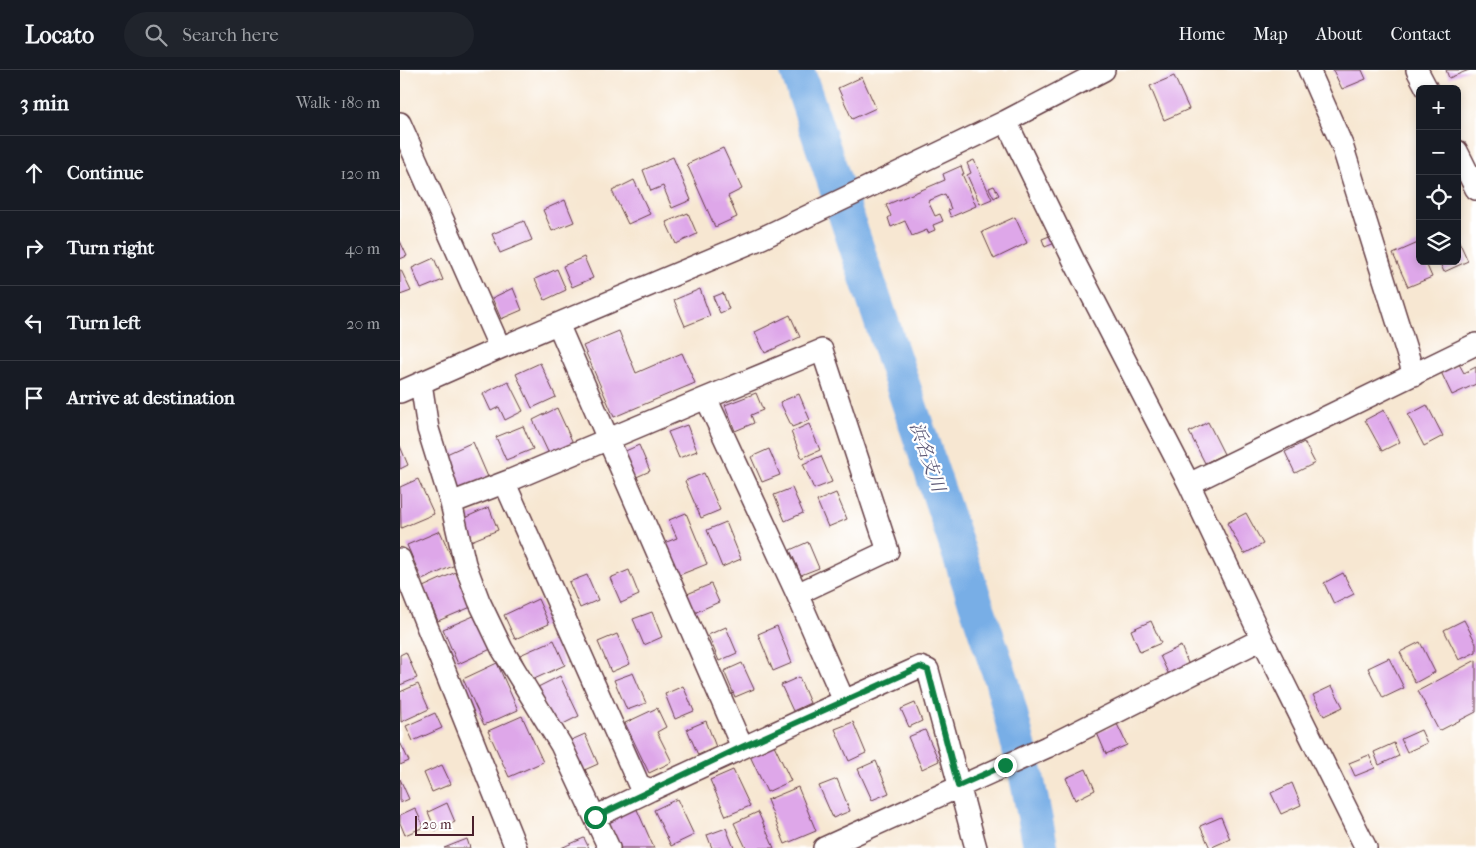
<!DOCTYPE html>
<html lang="en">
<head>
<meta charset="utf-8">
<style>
	body { margin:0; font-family:"IM FELL French Canon","Noto Serif JP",serif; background:#20242c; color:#f1f3f6 }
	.controls { position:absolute; right:15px; top:15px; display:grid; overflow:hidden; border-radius:8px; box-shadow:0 2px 8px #0003 }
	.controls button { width:45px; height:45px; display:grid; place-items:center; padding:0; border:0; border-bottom:1px solid #363941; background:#171b24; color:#f1f3f6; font:25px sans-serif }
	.scale { position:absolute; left:15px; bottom:12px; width:59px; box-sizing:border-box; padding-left:5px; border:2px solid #4a1f2b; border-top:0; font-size:14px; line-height:18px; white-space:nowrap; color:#4a1f2b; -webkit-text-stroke:4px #fff; paint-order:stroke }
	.stop { position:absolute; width:15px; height:15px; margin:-11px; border:4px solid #0b8043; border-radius:50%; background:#fff }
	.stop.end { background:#0b8043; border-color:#fff; box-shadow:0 1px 5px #0008 }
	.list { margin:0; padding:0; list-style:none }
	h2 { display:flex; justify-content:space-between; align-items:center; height:65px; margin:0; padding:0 20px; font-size:21px }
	h2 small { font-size:16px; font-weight:400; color:#9ea1a6 }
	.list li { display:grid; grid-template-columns:32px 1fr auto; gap:15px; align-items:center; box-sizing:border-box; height:75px; padding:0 20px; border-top:1px solid #363941 }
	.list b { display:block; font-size:19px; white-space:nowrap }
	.list em { font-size:16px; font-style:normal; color:#9ea1a6 }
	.icon { flex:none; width:28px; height:28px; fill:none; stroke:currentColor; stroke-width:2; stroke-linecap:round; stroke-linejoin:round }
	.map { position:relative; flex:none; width:1076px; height:778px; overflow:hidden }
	header { display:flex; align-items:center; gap:30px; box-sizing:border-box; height:70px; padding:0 25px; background:#171b24; border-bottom:1px solid #363941 }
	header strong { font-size:24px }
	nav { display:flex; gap:28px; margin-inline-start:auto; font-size:18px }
	.search { width:350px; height:45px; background:#20242c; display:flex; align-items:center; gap:12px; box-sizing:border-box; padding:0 18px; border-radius:28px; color:#9ea1a6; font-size:19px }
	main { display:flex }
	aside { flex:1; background:#171b24 }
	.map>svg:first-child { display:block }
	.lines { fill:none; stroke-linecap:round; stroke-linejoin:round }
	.river { stroke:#78aee6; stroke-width:35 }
	.building { fill:#dea7e9 }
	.minor-casing { stroke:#643d44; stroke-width:24 }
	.minor { stroke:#fff; stroke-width:21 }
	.route { stroke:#0b8043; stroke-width:6 }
	.labels { text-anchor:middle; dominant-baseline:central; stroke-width:4.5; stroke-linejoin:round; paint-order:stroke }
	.water-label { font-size:18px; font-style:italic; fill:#5c5876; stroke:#fff }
</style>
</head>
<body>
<header>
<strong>Locato</strong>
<div class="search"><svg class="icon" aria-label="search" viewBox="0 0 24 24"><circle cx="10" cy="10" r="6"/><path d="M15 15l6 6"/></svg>Search here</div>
<nav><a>Home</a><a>Map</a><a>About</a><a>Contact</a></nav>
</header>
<main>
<aside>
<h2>3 min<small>Walk · 180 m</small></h2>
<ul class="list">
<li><svg class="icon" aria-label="ahead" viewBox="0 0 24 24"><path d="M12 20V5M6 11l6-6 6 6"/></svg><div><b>Continue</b></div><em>120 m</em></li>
<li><svg class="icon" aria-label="right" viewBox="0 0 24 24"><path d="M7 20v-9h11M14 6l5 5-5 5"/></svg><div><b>Turn right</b></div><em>40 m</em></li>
<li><svg class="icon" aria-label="left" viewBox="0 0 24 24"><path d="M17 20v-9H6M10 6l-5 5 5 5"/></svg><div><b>Turn left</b></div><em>20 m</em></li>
<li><svg class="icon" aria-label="arrive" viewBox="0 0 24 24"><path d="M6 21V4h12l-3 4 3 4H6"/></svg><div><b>Arrive at destination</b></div></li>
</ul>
</aside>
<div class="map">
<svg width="1076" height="778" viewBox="0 0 1076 778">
	<rect width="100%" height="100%" fill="#fff"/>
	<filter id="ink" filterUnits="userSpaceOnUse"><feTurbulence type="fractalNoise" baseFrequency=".02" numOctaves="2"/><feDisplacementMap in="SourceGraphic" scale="10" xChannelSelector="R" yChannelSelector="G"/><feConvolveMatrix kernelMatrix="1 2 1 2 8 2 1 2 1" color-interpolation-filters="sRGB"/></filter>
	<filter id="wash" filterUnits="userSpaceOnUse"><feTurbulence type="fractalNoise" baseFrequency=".0096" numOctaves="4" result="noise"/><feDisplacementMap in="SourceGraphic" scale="20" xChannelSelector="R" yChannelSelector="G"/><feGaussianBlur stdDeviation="1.12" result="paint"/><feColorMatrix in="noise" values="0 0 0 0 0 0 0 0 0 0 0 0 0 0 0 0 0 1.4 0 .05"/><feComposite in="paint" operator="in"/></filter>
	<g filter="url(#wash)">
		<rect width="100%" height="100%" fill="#f7e7d2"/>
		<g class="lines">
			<path class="river" d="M397,0L602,611L626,704L641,778"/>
		</g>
		<g id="blocks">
			<path class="building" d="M933,0H962L966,9L942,19Z
				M1046,0H1069L1049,8Z
				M774,6L789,39L764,50L750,16Z
				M462,7L476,38L452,49L438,18Z
				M323,78L342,119L328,126L337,147L315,157L287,94Z
				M273,87L291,130L272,138L263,116L251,121L243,100Z
				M574,90L592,129L580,134L567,105L571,103L567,93Z
				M561,96L564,104H562L576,136L551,147L548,140L551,139L545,124L528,131L535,146L540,144L543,151L533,155L535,160L528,163L527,160L512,166L505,151L491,157L488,148L491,146L486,135L545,110L543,104Z
				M234,110L250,144L228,154L212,121Z
				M594,116L599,125L594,128L589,118Z
				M165,130L174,152L152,161L143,140Z
				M288,143L297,164L276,174L266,152Z
				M615,147L627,173L594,189L582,162Z
				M124,151L132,170L100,183L92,164Z
				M652,165L655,173L645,177L642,169Z
				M1057,167L1068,191L1044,202L1039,191H1057Z
				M0,171L7,186L0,189Z
				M1018,173L1020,178V191H1025L1032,207L1008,217L993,184Z
				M184,187L193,208L172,217L163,196Z
				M34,188L43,210L21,219L12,198Z
				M157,199L166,220L145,230L135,209Z
				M0,200H1L11,221L0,225Z
				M113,218L122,240L101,249L92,228Z
				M300,219L310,246L285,256L274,230Z
				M323,223L329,239L320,243L313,227Z
				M390,245L400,267L365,283L355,262Z
				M219,261L236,303L282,283L295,313L214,347L183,276Z
				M140,293L156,327L132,338L116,304Z
				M1059,294L1064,303L1076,297V314L1052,325L1041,302Z
				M108,311L123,341L105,350L99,337L91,341L83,324Z
				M356,323L363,340L351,345L354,353L335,361L325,335Z
				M399,324L410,350L392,357L380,332Z
				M1027,335L1043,366L1024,376L1008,345Z
				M157,338L173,373L149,384L133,350Z
				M984,340L1000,372L982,381L965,350Z
				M808,352L824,384L805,393L789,362Z
				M409,354L420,380L402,388L391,362Z
				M287,355L297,381L279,388L268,362Z
				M123,356L133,379L106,390L96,367Z
				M73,372L88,407L55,421L40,387Z
				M904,372L915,393L895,403L885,382Z
				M239,375L250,401L232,409L221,383Z
				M0,376L8,395L0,399Z
				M369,379L380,405L362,412L351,387Z
				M421,386L432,412L414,419L403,394Z
				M304,403L320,440L301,448L285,411Z
				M18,409L34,444L1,458L0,417Z
				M392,418L403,443L385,451L374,425Z
				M436,423L447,449L428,457L417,431Z
				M89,437L98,460L71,471L62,449Z
				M286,443L307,494L277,506L264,473L277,468L269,450Z
				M846,443L863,474L844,484L827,453Z
				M326,452L341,489L322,497L307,460Z
				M40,461L55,495L22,510L7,475Z
				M408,472L419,498L401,505L390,480Z
				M229,500L239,525L221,533L210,508Z
				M56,502L71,537L38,551L23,517Z
				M943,503L954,524L934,534L924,513Z
				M187,505L198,530L180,538L169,512Z
				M311,514L319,532L294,543L285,525Z
				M138,529L149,554L115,569L104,545Z
				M252,542L262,567L244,575L233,549Z
				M76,545L91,579L58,594L43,559Z
				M1064,550L1076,573V582L1059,590L1044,560Z
				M751,551L761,573L740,582L731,560Z
				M377,556L392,593L373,601L358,564Z
				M326,557L337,583L319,591L308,565Z
				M217,564L230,594L211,602L198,572Z
				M154,570L165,595L132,610L120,585Z
				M1020,572L1035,602L1015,613L1000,582Z
				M781,576L790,598L770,607L760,586Z
				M6,582L17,608L0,615V585Z
				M989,588L1004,618L983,628L968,598Z
				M1076,590V642L1039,661L1018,621Z
				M97,593L118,640L84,655L63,609Z
				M342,593L354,619L335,627L324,601Z
				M233,603L246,633L227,640L214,610Z
				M160,606L179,646L155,658L136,618Z
				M399,607L410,633L393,641L381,615Z
				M18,614L29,639L1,652L0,622Z
				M283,616L294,641L275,649L265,624Z
				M932,616L943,637L924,646L913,625Z
				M515,633L522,651L509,657L501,639Z
				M257,638L266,657L257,662L272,692L249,703L225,653Z
				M35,643L42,658L13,671L6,656Z
				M122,646L143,692L109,707L88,661Z
				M306,651L316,677L298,685L287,659Z
				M453,652L466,683L449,691L435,659Z
				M717,654L727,675L706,684L697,663Z
				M525,660L539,691L522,699L508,667Z
				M1021,660L1027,673L1007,682L1001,669Z
				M185,664L198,694L180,702L167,672Z
				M0,672L9,691L0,695Z
				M994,673L999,686L979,695L974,682Z
				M374,675L391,711L367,722L350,686Z
				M969,685L975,698L955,706L949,693Z
				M476,691L489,723L472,730L458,699Z
				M42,695L51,714L32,722L24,703Z
				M686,699L695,720L675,730L666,708Z
				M333,700L350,736L326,746L310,710Z
				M0,709L9,729L0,733Z
				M437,709L450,741L433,748L419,716Z
				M892,713L901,735L881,744L871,723Z
				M398,717L416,761L385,774L367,730Z
				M277,729L294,765L271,776L254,740Z
				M47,733L55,752L36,761L28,742Z
				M235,735L254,778H219L205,748Z
				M15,738L24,757L5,765L0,753V745Z
				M358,742L374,778H346L334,753Z
				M821,747L830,769L810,778L800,756Z
				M326,758L334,778H312L307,765Z
				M184,768L189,778H161Z
				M67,769L70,778H44Z"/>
		</g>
	</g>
	<g filter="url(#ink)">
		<use href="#blocks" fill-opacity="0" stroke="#643d44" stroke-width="1"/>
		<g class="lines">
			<g class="minor-casing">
				<path id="minor" d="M909,0L942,75L1014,305
					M1017,0L1027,19
					M606,51L675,193L789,414L862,569L966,778
					M0,53L100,278
					M1057,81L1076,119
					M158,254L342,677
					M21,313L28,359L51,433L65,494L79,531L102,579L161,675L209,778
					M0,322L100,278L362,168L606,51L704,0
					M306,328L397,524L444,631L251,720L239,715L107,418L111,410Z
					M306,328L422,280L488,481L397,524
					M789,414L1076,274
					M51,433L111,410
					M0,489L116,778
					M444,631L520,597L528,600L576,778
					M195,747L251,720
					M424,778L647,677L862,569"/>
			</g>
			<use href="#minor" class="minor"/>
		</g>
	</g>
	<g class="lines" filter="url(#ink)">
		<path class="route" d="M195,747L342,677L520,597L528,600L558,716L605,695"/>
	</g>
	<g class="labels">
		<g class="water-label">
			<text transform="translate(527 387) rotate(71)">浜名支川</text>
		</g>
	</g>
</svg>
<div class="controls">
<button>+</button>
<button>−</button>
<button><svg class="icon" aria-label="locate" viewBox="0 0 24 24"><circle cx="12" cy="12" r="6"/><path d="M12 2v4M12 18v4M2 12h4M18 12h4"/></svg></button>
<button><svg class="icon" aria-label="layers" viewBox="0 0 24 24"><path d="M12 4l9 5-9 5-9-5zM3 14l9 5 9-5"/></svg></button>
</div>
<div class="scale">20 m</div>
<div class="stop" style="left:195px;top:747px"></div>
<div class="stop end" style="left:605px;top:695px"></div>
</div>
</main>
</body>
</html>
